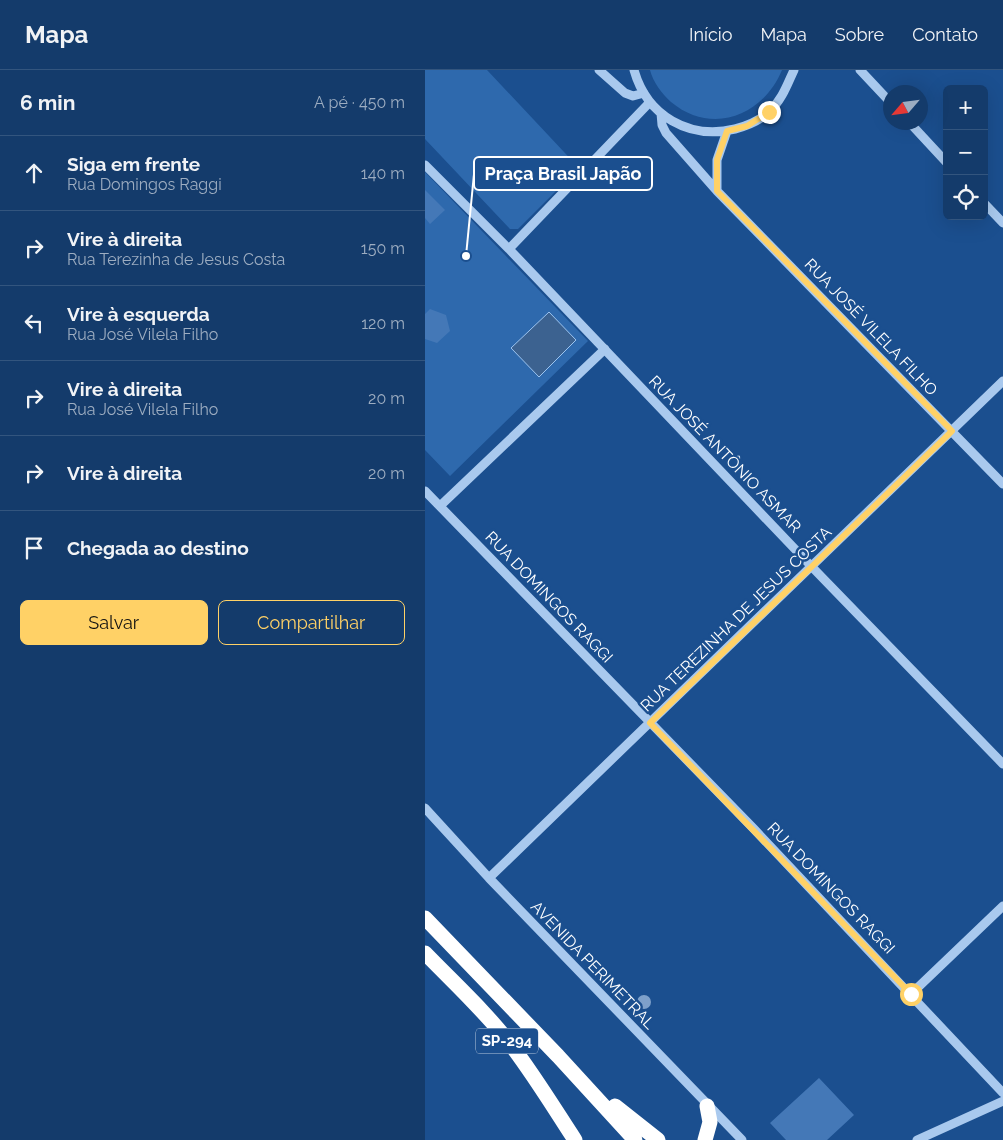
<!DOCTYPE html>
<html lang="pt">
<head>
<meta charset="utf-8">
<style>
	body { margin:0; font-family:Raleway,sans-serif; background:#1d4271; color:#f1f3f6 }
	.controls { position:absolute; right:15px; top:15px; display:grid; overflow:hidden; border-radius:8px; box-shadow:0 5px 20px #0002 }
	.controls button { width:45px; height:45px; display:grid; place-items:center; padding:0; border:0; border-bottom:1px solid #33557e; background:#143b6b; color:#f1f3f6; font:25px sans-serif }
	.compass { position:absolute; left:458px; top:15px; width:45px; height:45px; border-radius:50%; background:#143b6b; box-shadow:0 5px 20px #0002; rotate:242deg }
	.stop { position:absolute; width:15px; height:15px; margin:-11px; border:4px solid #ffd166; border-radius:50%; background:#fff }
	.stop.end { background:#ffd166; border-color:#fff; box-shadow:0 1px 5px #0008 }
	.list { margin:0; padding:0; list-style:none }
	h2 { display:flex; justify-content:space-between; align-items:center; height:65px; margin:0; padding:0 20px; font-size:21px }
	h2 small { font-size:16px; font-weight:400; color:#9dadc1 }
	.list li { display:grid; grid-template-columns:32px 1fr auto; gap:15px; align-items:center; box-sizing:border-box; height:75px; padding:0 20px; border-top:1px solid #33557e }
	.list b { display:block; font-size:19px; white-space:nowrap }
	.list p { margin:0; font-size:16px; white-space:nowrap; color:#9dadc1 }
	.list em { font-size:16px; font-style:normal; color:#9dadc1 }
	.actions { display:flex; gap:10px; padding:15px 20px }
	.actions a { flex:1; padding:11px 0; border:1px solid #ffd166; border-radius:8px; text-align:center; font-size:18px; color:#ffd166 }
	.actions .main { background:#ffd166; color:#111 }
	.icon { flex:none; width:28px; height:28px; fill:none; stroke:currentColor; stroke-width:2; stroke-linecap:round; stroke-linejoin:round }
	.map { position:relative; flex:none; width:578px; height:1070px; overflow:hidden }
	header { display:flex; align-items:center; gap:30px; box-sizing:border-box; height:70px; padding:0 25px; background:#143b6b; border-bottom:1px solid #33557e }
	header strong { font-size:24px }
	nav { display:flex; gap:28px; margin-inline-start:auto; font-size:18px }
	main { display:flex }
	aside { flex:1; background:#143b6b }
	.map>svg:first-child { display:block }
	.green { fill:#2e69ad }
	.water { fill:#3c6290; stroke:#9cc4f0 }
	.building { fill:#4478b7 }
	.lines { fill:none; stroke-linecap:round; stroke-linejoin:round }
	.minor { stroke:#a9c9ee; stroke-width:9 }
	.highway { stroke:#fff; stroke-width:15 }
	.tree { fill:#7ea0ca }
	.route { stroke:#ffd166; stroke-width:6 }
	.labels { text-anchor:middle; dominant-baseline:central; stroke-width:5; stroke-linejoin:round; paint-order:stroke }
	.shield { fill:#1b4f8f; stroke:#bbcadd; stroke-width:1 }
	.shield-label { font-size:15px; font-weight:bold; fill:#fff }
	.street-label { font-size:16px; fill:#fff; stroke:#1b4f8f }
	.leader { fill:none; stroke:#fff; stroke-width:2 }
	.callout-dot { fill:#fff; stroke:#1b4f8f; stroke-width:2 }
	.callout { fill:#1b4f8f; stroke:#fff; stroke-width:2 }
	.callout-label { font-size:18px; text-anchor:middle; font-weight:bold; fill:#fff }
</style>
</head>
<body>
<header>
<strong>Mapa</strong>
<nav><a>Início</a><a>Mapa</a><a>Sobre</a><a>Contato</a></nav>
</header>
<main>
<aside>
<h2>6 min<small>A pé · 450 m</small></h2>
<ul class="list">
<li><svg class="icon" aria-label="ahead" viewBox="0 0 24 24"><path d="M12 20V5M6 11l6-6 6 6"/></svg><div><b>Siga em frente</b><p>Rua Domingos Raggi</p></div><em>140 m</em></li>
<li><svg class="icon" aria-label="right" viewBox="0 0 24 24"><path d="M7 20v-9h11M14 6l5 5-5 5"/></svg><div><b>Vire à direita</b><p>Rua Terezinha de Jesus Costa</p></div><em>150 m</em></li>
<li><svg class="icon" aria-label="left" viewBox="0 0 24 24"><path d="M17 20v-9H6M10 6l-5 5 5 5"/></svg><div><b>Vire à esquerda</b><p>Rua José Vilela Filho</p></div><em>120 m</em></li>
<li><svg class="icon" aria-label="right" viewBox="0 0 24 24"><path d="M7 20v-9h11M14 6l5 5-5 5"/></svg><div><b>Vire à direita</b><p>Rua José Vilela Filho</p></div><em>20 m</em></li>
<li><svg class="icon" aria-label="right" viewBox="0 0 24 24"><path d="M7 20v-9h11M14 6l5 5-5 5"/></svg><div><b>Vire à direita</b></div><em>20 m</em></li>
<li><svg class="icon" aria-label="arrive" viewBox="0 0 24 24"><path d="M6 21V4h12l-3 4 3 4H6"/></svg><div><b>Chegada ao destino</b></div></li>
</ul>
<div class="actions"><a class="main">Salvar</a><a>Compartilhar</a></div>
</aside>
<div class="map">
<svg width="578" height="1070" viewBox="0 0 578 1070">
	<rect width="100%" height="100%" fill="#1b4f8f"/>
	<path class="green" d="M0,0H62L154,98L93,159H85L0,69Z
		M225,0H357C338,46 287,66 246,32C237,24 228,12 225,0Z
		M0,102L163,271L25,406L0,380Z"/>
	<path class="water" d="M124,242L151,270L114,307L86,278Z"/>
	<path class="building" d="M0,120L20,140L5,154L0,148Z
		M5,239L21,245L25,261L12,273L0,269V244Z
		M394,1008L429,1045L402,1070H361L345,1053Z"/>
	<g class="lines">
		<path class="minor" d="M174,0L200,23L208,26L219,23
			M209,0C222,46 264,70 310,59C322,56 334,51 344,42C357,30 362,15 369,0
			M435,0L466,33
			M236,43L237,55L241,63L292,121L578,414
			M484,52L522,93
			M0,95L84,179L387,497L578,694
			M292,121V90L302,61
			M559,133L578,153
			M84,179L225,32
			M0,421L329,759L578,1023
			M15,436L180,279
			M0,738L64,808L317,1070
			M64,808L578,311
			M486,924L578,836
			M492,1070L578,1031"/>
		<path class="highway" d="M0,848L133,986L210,1070
			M0,883C29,913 61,942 86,975C109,1005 129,1038 150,1070
			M190,1036L233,1070
			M280,1070L285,1052L282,1036"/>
	</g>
	<circle class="tree" cx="219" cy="932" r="7"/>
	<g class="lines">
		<path class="route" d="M344,42L322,56L302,61L292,90V121L527,361L225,653L486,924"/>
	</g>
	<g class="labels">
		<rect class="shield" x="51" y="958.5" width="62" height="25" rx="4"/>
		<g class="shield-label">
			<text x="82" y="971">SP-294</text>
		</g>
		<g class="street-label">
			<text transform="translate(446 257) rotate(46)">RUA JOSÉ VILELA FILHO</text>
			<text transform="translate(300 384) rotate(46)">RUA JOSÉ ANTÔNIO ASMAR</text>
			<text transform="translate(124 527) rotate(46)">RUA DOMINGOS RAGGI</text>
			<text transform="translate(311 549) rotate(-44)">RUA TEREZINHA DE JESUS COSTA</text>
			<text transform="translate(406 818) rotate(46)">RUA DOMINGOS RAGGI</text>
			<text transform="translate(168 895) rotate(46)">AVENIDA PERIMETRAL</text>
		</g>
	</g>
	<path class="leader" d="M41 186L49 104"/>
	<circle class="callout-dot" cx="41" cy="186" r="5"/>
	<rect class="callout" x="49" y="87" width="178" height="33" rx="5"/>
	<g class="callout-label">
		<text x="138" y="110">Praça Brasil Japão</text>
	</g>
</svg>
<div class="controls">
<button>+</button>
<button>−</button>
<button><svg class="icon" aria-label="locate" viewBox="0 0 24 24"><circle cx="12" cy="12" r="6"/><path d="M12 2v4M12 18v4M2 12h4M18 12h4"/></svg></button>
</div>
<svg class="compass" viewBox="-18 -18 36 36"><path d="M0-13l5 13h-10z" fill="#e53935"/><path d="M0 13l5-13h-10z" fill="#9dadc1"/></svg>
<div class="stop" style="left:486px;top:924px"></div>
<div class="stop end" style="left:344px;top:42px"></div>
</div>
</main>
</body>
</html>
